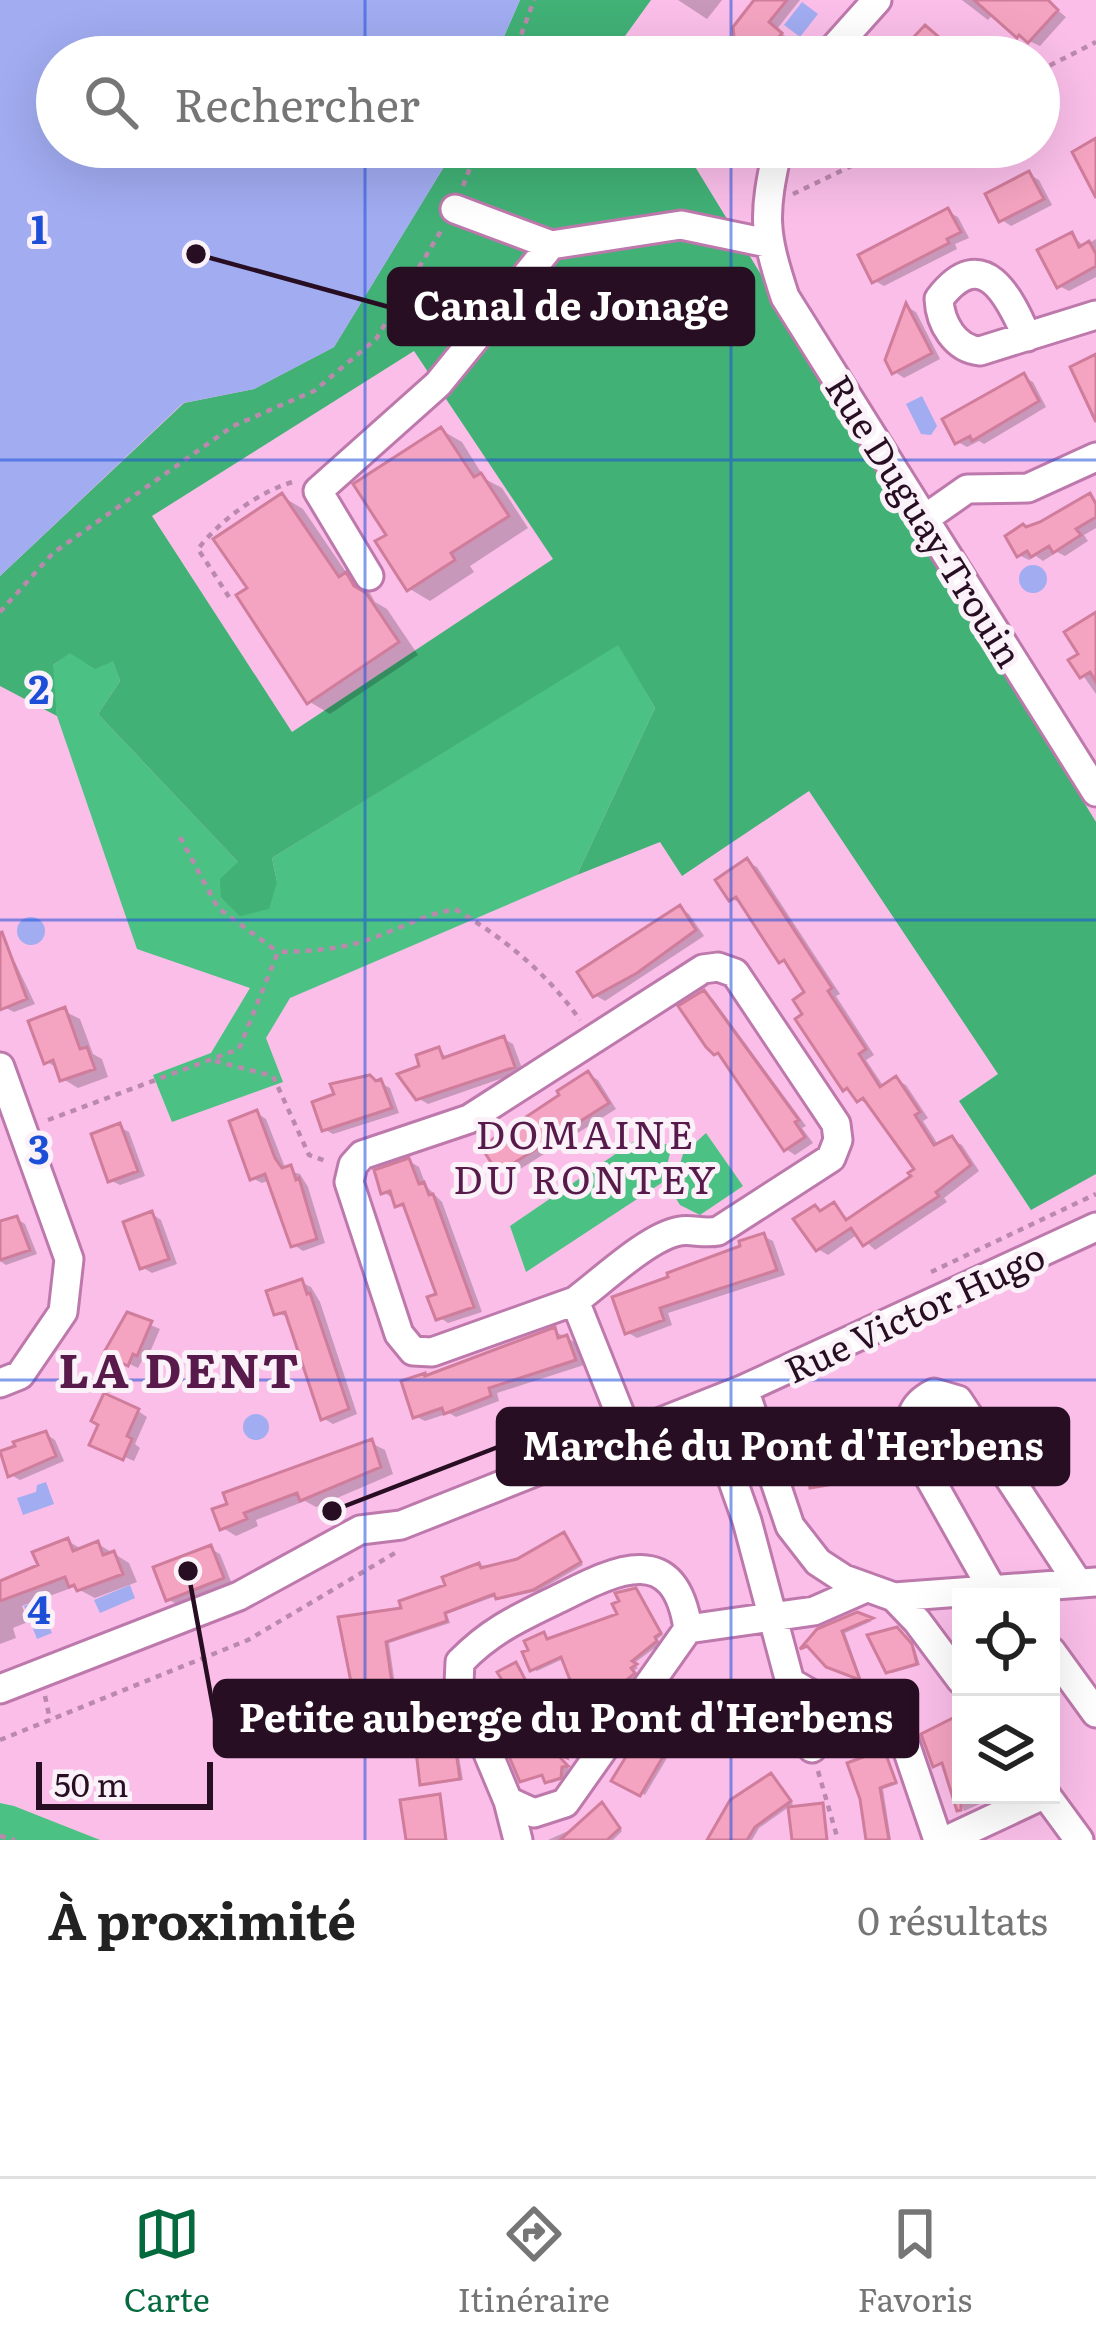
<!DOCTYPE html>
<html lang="fr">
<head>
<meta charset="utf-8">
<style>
	body { margin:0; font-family:Literata,serif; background:#f6f6f6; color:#222 }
	.controls { position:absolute; right:36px; bottom:36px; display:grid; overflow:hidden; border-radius:0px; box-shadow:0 12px 48px #0002 }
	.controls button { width:108px; height:108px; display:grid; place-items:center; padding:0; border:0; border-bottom:3px solid #e0e0e0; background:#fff; color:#222; font:60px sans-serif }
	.scale { position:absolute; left:36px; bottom:30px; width:177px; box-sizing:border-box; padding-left:12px; border:6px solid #280e22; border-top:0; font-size:33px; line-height:42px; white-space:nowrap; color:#280e22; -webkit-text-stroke:9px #faf2f8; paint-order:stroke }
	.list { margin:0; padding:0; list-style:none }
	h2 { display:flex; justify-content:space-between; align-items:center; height:156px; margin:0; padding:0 48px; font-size:51px }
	h2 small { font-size:39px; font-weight:400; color:#767676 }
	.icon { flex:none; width:66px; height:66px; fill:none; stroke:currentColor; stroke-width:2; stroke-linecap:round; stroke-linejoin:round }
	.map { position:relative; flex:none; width:1096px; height:1840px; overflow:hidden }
	.search { position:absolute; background:#fff; box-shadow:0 12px 48px #0002; left:36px; right:36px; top:36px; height:132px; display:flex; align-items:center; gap:30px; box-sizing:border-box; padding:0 42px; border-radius:66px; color:#767676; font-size:45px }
	.sheet { height:336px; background:#fff }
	nav { display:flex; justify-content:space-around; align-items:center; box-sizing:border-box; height:168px; border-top:3px solid #e0e0e0; background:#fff; font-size:33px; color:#767676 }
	nav a { display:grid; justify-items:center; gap:6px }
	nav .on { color:#066a3f }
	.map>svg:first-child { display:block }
	.green { fill:#4bc183 }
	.forest { fill:#41b176; fill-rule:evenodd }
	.water { fill:#a1acf1 }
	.shadow { fill:#0003 }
	.building { fill:#f4a4c0; stroke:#d07c9b; stroke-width:3 }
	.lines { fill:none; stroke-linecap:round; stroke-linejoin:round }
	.minor-casing { stroke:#be79ac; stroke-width:33 }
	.path { stroke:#bb89ad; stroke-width:4.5; stroke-dasharray:6 6; stroke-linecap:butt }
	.minor { stroke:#fff; stroke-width:27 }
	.grid { fill:none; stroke:#1d4ed8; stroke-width:3; stroke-opacity:0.55 }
	.labels { text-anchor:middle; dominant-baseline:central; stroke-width:10; stroke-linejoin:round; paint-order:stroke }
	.street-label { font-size:36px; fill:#280e22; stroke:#faf2f8 }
	.neighbourhood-label { font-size:39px; letter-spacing:3px; fill:#571a4b; stroke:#faf2f8 }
	.district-label { font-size:48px; font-weight:bold; letter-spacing:3px; fill:#571a4b; stroke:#faf2f8 }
	.grid-label { font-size:39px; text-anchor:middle; font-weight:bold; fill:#1d4ed8; stroke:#faf2f8; stroke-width:10; stroke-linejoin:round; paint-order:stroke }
	.leader { fill:none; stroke:#280e22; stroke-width:4.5 }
	.callout-dot { fill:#280e22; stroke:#faf2f8; stroke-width:4.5 }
	.callout { fill:#280e22; stroke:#280e22; stroke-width:4.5 }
	.callout-label { font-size:39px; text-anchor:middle; font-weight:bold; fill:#fff }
</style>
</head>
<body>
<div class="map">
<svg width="1096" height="1840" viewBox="0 0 1096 1840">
	<rect width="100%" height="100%" fill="#fabee9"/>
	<path class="green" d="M618,644L655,708L577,875L290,998L266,1038L283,1082L172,1122L153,1075L211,1053L250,988L137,949L57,716L52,666L70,652L113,660L120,681L98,714L239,863L221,879V898L240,915L277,882L272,858Z
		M706,1133L743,1186L700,1215L680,1205L672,1192L683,1154Z
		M636,1140L672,1145L663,1182L526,1272L510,1226Z
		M0,1803L14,1806L100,1840H0Z"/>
	<path class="forest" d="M520,0H651L620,43L628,57H495Z
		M456,147H683L1096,822V1174L1031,1210L959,1101L998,1074L809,791L682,876L660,842L577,875L655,708L618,645L272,858L277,882L269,909L240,916L221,898L220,879L238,862L98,714L120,681L113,661L95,669L70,653L53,665L57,716L0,686V576L184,403L254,389L334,347ZM414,351L553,559L292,732L152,516Z"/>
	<path class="water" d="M0,0H520L495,57H57V147H456L334,347L254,389L183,403L0,576Z
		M802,2L818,14L800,37L784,25Z
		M922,396L937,426L931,435L921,434L906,404Z
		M1019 579a14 14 0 1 1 28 0a14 14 0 1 1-28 0Z
		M17 931a14 14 0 1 1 28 0a14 14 0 1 1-28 0Z
		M243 1427a13 13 0 1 1 26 0a13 13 0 1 1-26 0Z
		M46,1482L54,1504L23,1515L17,1498L36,1492L37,1485Z
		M130,1585L135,1598L100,1613L94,1600Z
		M38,1601L52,1633L37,1639L24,1606Z"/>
	<path class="shadow" d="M678,0H722L707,19Z
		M758,0H800L777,29L790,40L780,54L767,46L759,57H754L737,45Z
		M962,0H1045L1066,17L1040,46L1019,36L994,13L988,20Z
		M935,34L955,52L951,57H899Z
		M1029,174L1039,180L1052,205L1011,226L1002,220Z
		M948,212L958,217L969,238L955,244L957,249L884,286L875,281Z
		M1072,236L1084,246L1096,239V277L1069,291L1059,286Z
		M907,307L916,312L940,359L904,378L895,372Z
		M1024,377L1033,382L1046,407L984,444L979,441L967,447L958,442Z
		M441,430L462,442L485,479L502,488L528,528L470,566L474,572L430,601L410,589L390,536Z
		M283,497L303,509L350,578L367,588L375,602L387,609L418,655L330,714L310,702L251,589Z
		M1090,497L1096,501V528L1084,535L1088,541L1065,556L1057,552L1043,561L1036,556L1029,560L1019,555L1028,530Z
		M1096,615V694L1073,661L1082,655Z
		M747,862L757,867L840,994L836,996L874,1055L866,1060L884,1087L896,1080L906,1085L928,1118L923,1121L939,1146L952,1140L962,1145L979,1171L944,1198L947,1202L875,1250L858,1234L828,1255L818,1249L815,1208L823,1212L834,1206L850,1221L915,1177L918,1170L868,1105L845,1089L806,1014L809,993L743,903L731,899Z
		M680,908L689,914L704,936L605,1001L595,995Z
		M5,956L15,962L35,1004L14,1012L4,1007L0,996V958Z
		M704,993L713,999L806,1126L802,1128L813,1143L795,1155L786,1149L724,1058L716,1053Z
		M64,1011L80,1019L93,1054L102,1059L108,1077L78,1088L63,1079L59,1069L47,1062Z
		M504,1039L513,1044L523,1071L428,1104L418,1098L423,1067L439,1051L449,1059Z
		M588,1074L598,1080L616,1109L509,1176L500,1171L564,1096Z
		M381,1083L390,1088L399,1113L333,1134L324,1129Z
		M257,1113L266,1119L286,1170L300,1174L308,1187L325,1243L303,1251L294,1245L270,1180L262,1183L252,1178Z
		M119,1127L129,1132L145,1176L120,1185L110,1180Z
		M409,1161L419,1167L426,1186L442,1202L482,1312L448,1323L439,1317L440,1296L409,1211L384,1192Z
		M152,1214L161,1220L177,1264L152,1273L142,1267Z
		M17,1219L25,1224L37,1254L6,1265L0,1261V1225Z
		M763,1236L773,1241L785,1275L668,1313L672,1325L637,1338L627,1332L616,1299L744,1248Z
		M301,1282L311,1287L320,1302L357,1414L333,1424L323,1418L290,1318L277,1313Z
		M129,1316L160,1329L147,1359L144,1357L138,1368L107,1353Z
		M554,1331L576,1343L584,1365L497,1393L499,1401L456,1417L449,1413L425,1421L415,1416Z
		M138,1411L147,1417L135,1444L140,1448L134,1461L99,1446Z
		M46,1434L55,1440L64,1461L20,1480L11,1475Z
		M859,1435L865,1451L833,1457L836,1485L812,1486L808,1455L832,1452Z
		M371,1443L385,1450L393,1474L316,1507L305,1501L256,1520L258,1526L236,1536L223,1528L216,1511Z
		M564,1536L583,1565L538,1591L502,1599L496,1596L447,1614L450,1623L389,1643L397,1698L357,1700L342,1620L405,1611L479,1566L518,1562Z
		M68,1541L83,1550L98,1544L113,1553L129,1563L137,1582L95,1598L74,1587L22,1606L28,1622L13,1628L16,1638L0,1644V1584L42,1567Z
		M211,1549L220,1554L232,1584L178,1605L168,1599Z
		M635,1591L663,1635L657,1639L660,1644L633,1664L638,1668L633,1671L637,1676L609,1699L613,1703L561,1736L567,1756L550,1748L569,1768L564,1779L551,1783L546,1776L522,1780L515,1715L516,1666L543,1712L578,1691L565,1658L537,1671L533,1669L544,1636L549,1642L621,1616Z
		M857,1615L872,1621L845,1633L861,1678L833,1667L812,1647L804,1648L819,1631Z
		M901,1632L915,1649L920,1665L892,1673L888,1671Z
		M673,1693L694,1713L667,1751L670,1753L645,1795L615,1780Z
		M953,1722L961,1732V1795H1000L964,1811L945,1764L936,1765Z
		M454,1748L458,1751L463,1780L423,1783Z
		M885,1755L898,1784L883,1789L891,1840H869Z
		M771,1776L793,1804L759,1828L752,1840H711Z
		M606,1808L622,1831L613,1840H548L579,1826Z"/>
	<path class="building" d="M754,0H787L769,22L782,33L769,51L757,42L746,56L735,47L733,27Z
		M974,0H1048L1058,10L1028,43L1019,35L1017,38Z
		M925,25L948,45L937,57H895Z
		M1096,138V198L1072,152Z
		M1029,171L1044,199L999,222L985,194Z
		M948,208L961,232L947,239L949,243L872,283L858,255Z
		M1072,232L1079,247L1089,241L1096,254V266L1057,288L1037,250Z
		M906,303L932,353L892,374L885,360Z
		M1096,354V422L1070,367Z
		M1024,373L1039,401L972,441L970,436L955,444L942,419Z
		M441,427L474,477L481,473L509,516L451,553L455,560L407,591L375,541L386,535L353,484Z
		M282,493L339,577L346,572L354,586L366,593L399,642L307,704L236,595L247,588L213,539Z
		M1090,493L1096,504V517L1076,529L1081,535L1053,553L1049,546L1031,557L1027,551L1017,557L1005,536L1023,524L1026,527L1040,522Z
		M1096,612V682L1090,672L1080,678L1068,660L1078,654L1064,632Z
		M747,858L832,988L828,991L866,1049L859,1054L880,1087L896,1076L920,1112L915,1115L934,1145L952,1136L971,1165L936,1192L939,1196L863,1246L851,1228L816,1251L793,1219L815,1205L820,1211L834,1202L846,1220L911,1176L908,1173L914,1169L863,1098L857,1102L847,1088L843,1091L795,1019L802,1014L793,1000L804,992L784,960L779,963L736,897L729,901L715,880Z
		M680,905L696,930L637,973L593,997L577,972Z
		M2,932L27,999L0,1010V933Z
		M704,990L799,1120L795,1122L805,1137L784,1151L718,1053L714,1055L706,1047L678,1006Z
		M65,1007L80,1049L87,1047L95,1069L60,1081L53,1060L44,1064L28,1021Z
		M504,1036L515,1067L416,1100L397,1074L419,1066L416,1055L439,1047L443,1058Z
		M588,1071L609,1103L498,1173L481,1147L559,1095L557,1091Z
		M370,1075L376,1081L381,1079L392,1108L322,1131L312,1102L334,1094L330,1084Z
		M257,1110L275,1158L282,1168L291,1165L296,1180L299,1178L317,1239L291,1247L265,1174L250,1180L229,1121Z
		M120,1123L138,1171L108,1182L91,1134Z
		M409,1158L419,1184L424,1182L429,1195L433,1194L474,1307L436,1320L427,1297L436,1294L403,1204L395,1207L390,1191L381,1194L374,1170Z
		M152,1211L169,1259L140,1269L123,1222Z
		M17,1216L30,1250L0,1260V1221Z
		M764,1233L777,1270L660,1308L664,1320L625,1334L612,1297L668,1277L667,1273L740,1246L739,1241Z
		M302,1279L307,1294L310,1293L349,1409L321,1420L285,1312L274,1315L266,1291Z
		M127,1312L152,1321L137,1356L133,1354L128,1366L103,1354Z
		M555,1327L558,1338L567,1335L576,1360L489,1388L491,1396L444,1414L442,1408L413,1418L401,1381L425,1373V1376Z
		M104,1393L139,1409L127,1436L132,1439L123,1460L89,1445L98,1425L91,1421Z
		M46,1431L56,1456L8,1477L0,1451L15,1446L13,1442Z
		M859,1432L863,1455L831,1460L829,1453L834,1484L810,1488L805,1453L828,1449L826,1437Z
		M372,1439L381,1467L300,1501L297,1493L244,1513L247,1519L220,1530L212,1509L227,1504L223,1493Z
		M564,1532L581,1562L533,1590L496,1599L494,1594L445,1613L447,1621L386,1642L394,1697L355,1702L338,1617L401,1608L399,1601L445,1585L442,1577L479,1563L481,1568L517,1559Z
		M68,1538L73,1551L98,1541L103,1555L114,1551L123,1574L77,1591L74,1585L69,1587L65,1577L0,1601V1581L38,1565L32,1552Z
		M211,1545L224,1578L166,1601L153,1567Z
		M636,1588L661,1633L655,1637L657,1641L632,1661L637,1664L631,1668L635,1673L608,1696L611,1700L559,1734L567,1758L556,1753L568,1766L562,1767L561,1778L545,1783L542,1775L520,1782L493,1719L511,1713L495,1684L502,1680L497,1672L516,1662L541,1710L574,1690L561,1657L530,1671L522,1652L528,1650L524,1641L544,1632L547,1639L617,1614L612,1604L619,1601L615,1593Z
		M857,1612L873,1618L842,1631L860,1680L826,1667L807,1646L800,1649L817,1629Z
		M897,1627L912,1644L917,1664L886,1673L867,1635Z
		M669,1687L692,1709L665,1746L668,1748L640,1796L611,1781Z
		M953,1718L961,1734V1810L957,1811L942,1763L933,1767L921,1734Z
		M455,1745L460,1779L420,1785L416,1751Z
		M877,1752H885L896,1782L880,1788L889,1840H866L860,1799L847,1763Z
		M771,1773L791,1801L755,1827L747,1840H707L730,1800Z
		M440,1794L446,1840H406L400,1800Z
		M602,1802L620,1828L607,1840H560Z
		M823,1803L827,1840H792L788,1807Z"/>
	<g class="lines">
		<g class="minor-casing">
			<path id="minor" d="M826,57L877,0
				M778,147C763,216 763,230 785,297L1096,792
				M455,209L551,245L681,225L767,243
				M1027,337C1010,298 983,241 939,299C940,323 955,349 980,351L1096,315
				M927,517L967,489L1028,488L1096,457
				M369,576L318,491L438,384L551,245
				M0,1067L69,1259L63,1312L20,1375L0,1383
				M575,1301C602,1281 649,1236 680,1231C692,1229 704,1234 718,1231L831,1158L838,1140L836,1124L735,973L718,967L703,969L469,1119L362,1155L353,1165L349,1182L399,1334L413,1351L432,1352L575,1301L628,1434
				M744,1389L790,1526L818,1562L844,1579L894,1597L1096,1582
				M706,1405L747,1521L790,1682L818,1698L872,1705L889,1717L904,1740L938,1840
				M992,1589L911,1445C909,1419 910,1405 934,1393L958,1400L1078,1583
				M894,1597L917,1621L961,1680
				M688,1629C675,1541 617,1569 562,1597C521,1617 492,1629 460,1662L459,1684L508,1801L534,1813L565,1803L688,1629L814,1611L864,1589
				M1051,1651L1096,1713
				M790,1682L812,1748
				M0,1689L239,1596L360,1530L401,1525L744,1389L1096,1227
				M1046,1795L1079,1840
				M508,1801L518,1840
				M947,1840L1043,1795"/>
		</g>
		<path class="path" d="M513,57L534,0
			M1039,71L1096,42
			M463,186L478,147
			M793,194L891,147
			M229,597L198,549C220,520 262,489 297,481
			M0,612L53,553L233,426L314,391L376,339L442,229
			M180,837L218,908L278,952
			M215,1061L273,1076L309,1155L329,1162
			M48,1120L239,1049L278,952C307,951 337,950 364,941C396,931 422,915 455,909C504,938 547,973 580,1020
			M931,1272L1096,1194
			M45,1696L50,1720
			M0,1740L248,1640L395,1553
			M818,1771L838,1840
			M0,1836L15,1840"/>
		<use href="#minor" class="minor"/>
	</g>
	<path class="grid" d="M365,0V57M731,0V57M365,147V1840M731,147V1840M0,460H1096M0,920H1096M0,1380H1096"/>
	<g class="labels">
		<g class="street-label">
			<text transform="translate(926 520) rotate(58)">Rue Duguay-Trouin</text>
			<text transform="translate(914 1311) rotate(-25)">Rue Victor Hugo</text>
		</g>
		<g class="neighbourhood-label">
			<text x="586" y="1132">DOMAINE<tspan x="586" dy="45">DU RONTEY</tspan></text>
		</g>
		<g class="district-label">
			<text x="180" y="1367">LA DENT</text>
		</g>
	</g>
	<g class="grid-label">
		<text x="39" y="244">1</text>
		<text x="39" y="704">2</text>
		<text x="39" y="1164">3</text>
		<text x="39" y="1624">4</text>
	</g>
	<path class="leader" d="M196 254L389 307M332 1511L498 1447M188 1571L215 1718"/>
	<g class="callout-dot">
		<circle cx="196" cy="254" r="12"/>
		<circle cx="332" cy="1511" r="12"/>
		<circle cx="188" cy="1571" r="12"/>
	</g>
	<g class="callout">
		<rect x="389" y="269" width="364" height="75" rx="12"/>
		<rect x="498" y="1409" width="570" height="75" rx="12"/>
		<rect x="215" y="1681" width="702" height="75" rx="12"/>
	</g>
	<g class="callout-label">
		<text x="571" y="320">Canal de Jonage</text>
		<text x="783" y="1460">Marché du Pont d'Herbens</text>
		<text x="566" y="1732">Petite auberge du Pont d'Herbens</text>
	</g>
</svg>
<div class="controls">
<button><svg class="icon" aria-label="locate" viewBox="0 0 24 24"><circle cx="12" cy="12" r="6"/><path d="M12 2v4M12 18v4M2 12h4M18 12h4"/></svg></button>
<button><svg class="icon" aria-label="layers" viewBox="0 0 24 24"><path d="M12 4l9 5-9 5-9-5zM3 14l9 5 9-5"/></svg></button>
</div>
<div class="scale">50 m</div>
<div class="search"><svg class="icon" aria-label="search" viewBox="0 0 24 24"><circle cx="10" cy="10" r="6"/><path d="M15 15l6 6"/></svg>Rechercher</div>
</div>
<section class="sheet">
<h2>À proximité<small>0 résultats</small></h2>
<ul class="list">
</ul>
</section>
<nav>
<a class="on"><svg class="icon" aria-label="map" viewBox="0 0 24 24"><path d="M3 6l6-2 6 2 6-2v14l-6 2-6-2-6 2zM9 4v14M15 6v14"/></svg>Carte</a>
<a><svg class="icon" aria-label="directions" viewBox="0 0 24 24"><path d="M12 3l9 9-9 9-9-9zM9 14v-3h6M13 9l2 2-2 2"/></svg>Itinéraire</a>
<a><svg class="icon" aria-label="saved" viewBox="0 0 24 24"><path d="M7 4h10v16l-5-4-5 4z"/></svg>Favoris</a>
</nav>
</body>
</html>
